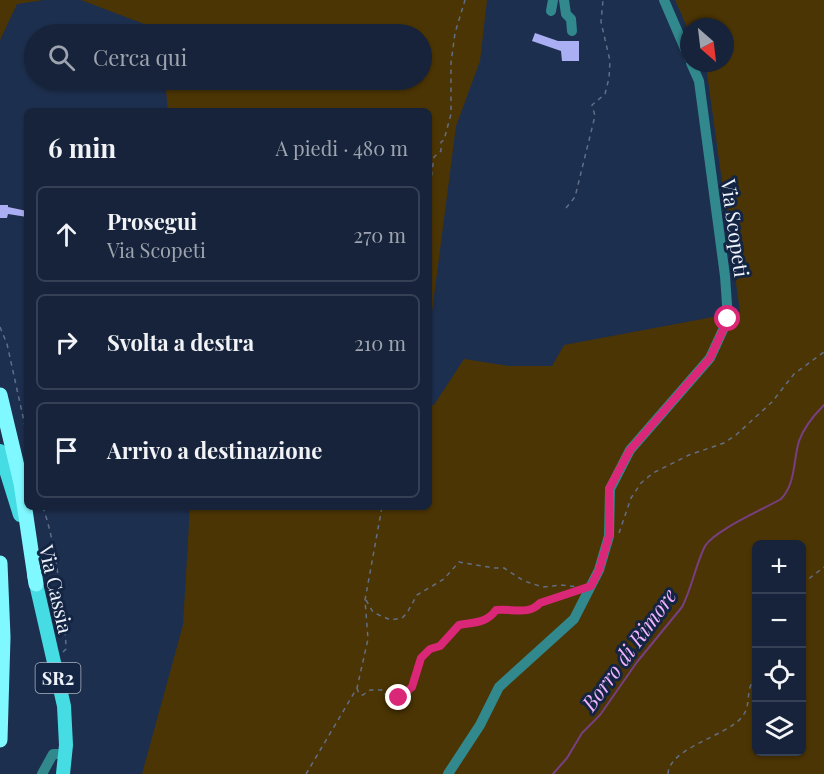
<!DOCTYPE html>
<html lang="it">
<head>
<meta charset="utf-8">
<style>
	body { margin:0; font-family:"Playfair Display",serif; background:#1f2b42; color:#f1f3f6 }
	.controls { position:absolute; right:18px; bottom:18px; display:grid; overflow:hidden; border-radius:9px; box-shadow:0 2px 4px #0004 }
	.controls button { width:54px; height:54px; display:grid; place-items:center; padding:0; border:0; border-bottom:2px solid #354054; background:#16233a; color:#f1f3f6; font:30px sans-serif }
	.compass { position:absolute; left:680px; top:18px; width:54px; height:54px; border-radius:50%; background:#16233a; box-shadow:0 2px 4px #0004; rotate:152deg }
	.stop { position:absolute; width:18px; height:18px; margin:-14px; border:4px solid #db2777; border-radius:50%; background:#fff }
	.stop.end { background:#db2777; border-color:#fff; box-shadow:0 2px 6px #0008 }
	.list { margin:0; padding:0; list-style:none }
	h2 { display:flex; justify-content:space-between; align-items:center; height:78px; margin:0; padding:0 24px; font-size:26px }
	h2 small { font-size:20px; font-weight:400; color:#9ea4af }
	.list li { display:grid; grid-template-columns:39px 1fr auto; gap:18px; align-items:center; box-sizing:border-box; height:96px; margin:0 12px 12px; padding:0 12px; border:2px solid #354054; border-radius:9px }
	.list b { display:block; font-size:22px; white-space:nowrap }
	.list p { margin:0; font-size:20px; white-space:nowrap; color:#9ea4af }
	.list em { font-size:20px; font-style:normal; color:#9ea4af }
	.icon { flex:none; width:33px; height:33px; fill:none; stroke:currentColor; stroke-width:2; stroke-linecap:round; stroke-linejoin:round }
	.map { position:relative; flex:none; width:824px; height:774px; overflow:hidden }
	.search { position:absolute; background:#16233a; box-shadow:0 2px 4px #0004; left:24px; top:24px; width:408px; height:66px; display:flex; align-items:center; gap:15px; box-sizing:border-box; padding:0 21px; border-radius:33px; color:#9ea4af; font-size:22px }
	.panel { position:absolute; background:#16233a; box-shadow:0 2px 4px #0004; left:24px; top:108px; width:408px; height:402px; border-radius:9px }
	.map>svg:first-child { display:block }
	.green { fill:#4c3504; fill-rule:evenodd }
	.lines { fill:none; stroke-linecap:round; stroke-linejoin:round }
	.stream { stroke:#773f82; stroke-width:2 }
	.building { fill:#aaaff3 }
	.path { stroke:#616e86; stroke-width:1.5; stroke-dasharray:4.5 4.5; stroke-linecap:butt }
	.minor { stroke:#31888d; stroke-width:10 }
	.major { stroke:#46dce4; stroke-width:14 }
	.highway { stroke:#80f8ff; stroke-width:15 }
	.route { stroke:#db2777; stroke-width:8 }
	.labels { text-anchor:middle; dominant-baseline:central; stroke-width:6; stroke-linejoin:round; paint-order:stroke }
	.shield { fill:#132543; stroke:#acb5c4; stroke-width:1.5 }
	.shield-label { font-size:18px; font-weight:bold; fill:#eef3fb }
	.street-label { font-size:20px; fill:#eef3fb; stroke:#132543 }
	.water-label { font-size:21px; font-style:italic; fill:#f2b4ff; stroke:#132543 }
</style>
</head>
<body>
<div class="map">
<svg width="824" height="774" viewBox="0 0 824 774">
	<rect width="100%" height="100%" fill="#1d2f4e"/>
	<path class="green" d="M0,0H44L17,4L0,40Z
		M81,0H487L480,61L456,126L429,335V111H168L165,80H422V34H161L160,30Z
		M675,0H824V774H142L183,625L190,507H429V405H434L464,359L509,366H552L564,345L740,312L707,73L703,63H725V27H689V32ZM756,544H802V752H756Z"/>
	<g class="lines">
		<path class="stream" d="M553,774L567,758L582,733L600,715L637,662L682,607C692,588 695,566 705,546C715,530 762,510 781,499C796,483 793,461 799,441C804,427 814,415 824,405"/>
	</g>
	<path class="building" d="M535,33L558,41H579V61H562L561,51L532,41Z
		M0,205H8V207L27,211V217L8,214L7,218H0Z"/>
	<g class="lines">
		<path class="path" d="M429,194L434,157L441,151V142L444,140L451,114V63L455,33L465,0
			M566,208L575,197L595,116L592,105L605,94L609,78L610,61L601,22L603,0
			M0,327L7,344L27,435
			M43,507C54,540 58,573 62,607C63,621 66,635 66,649L63,652
			M619,533L631,498L641,483L653,473L689,455L724,443L736,435L772,402L794,374L824,352
			M802,584L824,567
			M366,600L373,612L379,615L391,620L402,618L407,613L417,595L444,579L459,562L494,568H504L524,581L543,587L560,585L579,587
			M357,688L359,694L363,695L370,690H383L386,696L393,701L412,687L421,658L430,649L440,646L459,625C474,622 486,623 496,610L506,609L526,612L535,608L540,603L579,590
			M306,774L357,688L368,639L365,600L382,507
			M668,774C669,748 726,736 741,718C750,708 747,698 750,687C752,682 755,678 756,674"/>
		<path class="minor" d="M564,0L566,14L571,19L572,31
			M664,0L689,58
			M551,11L553,0
			M42,774L53,754H65
			M448,774L480,725L499,687L574,619L599,570L609,536L610,489L630,450L710,358L728,319L725,276L699,81L691,63"/>
		<path class="major" d="M0,451L20,515
			M34,575L64,706L66,745L63,774"/>
		<path class="highway" d="M0,395L21,483L36,584
			M0,563L3,637L0,740"/>
	</g>
	<g class="lines">
		<path class="route" d="M399,698L412,687L421,658L430,649L440,646L459,625C473,622 486,624 496,610C512,608 528,616 540,603L591,586L599,570L609,536V489L630,450L710,358L728,319"/>
	</g>
	<g class="labels">
		<rect class="shield" x="35.5" y="663" width="45" height="30" rx="4.5"/>
		<g class="shield-label">
			<text x="58" y="678">SR2</text>
		</g>
		<g class="street-label">
			<text transform="translate(736 228) rotate(82)">Via Scopeti</text>
			<text transform="translate(57 589) rotate(77)">Via Cassia</text>
		</g>
		<g class="water-label">
			<text transform="translate(628 649) rotate(-54)">Borro di Rimore</text>
		</g>
	</g>
</svg>
<div class="controls">
<button>+</button>
<button>−</button>
<button><svg class="icon" aria-label="locate" viewBox="0 0 24 24"><circle cx="12" cy="12" r="6"/><path d="M12 2v4M12 18v4M2 12h4M18 12h4"/></svg></button>
<button><svg class="icon" aria-label="layers" viewBox="0 0 24 24"><path d="M12 4l9 5-9 5-9-5zM3 14l9 5 9-5"/></svg></button>
</div>
<svg class="compass" viewBox="-18 -18 36 36"><path d="M0-13l5 13h-10z" fill="#e53935"/><path d="M0 13l5-13h-10z" fill="#9ea4af"/></svg>
<div class="stop" style="left:728px;top:319px"></div>
<div class="stop end" style="left:399px;top:698px"></div>
<div class="search"><svg class="icon" aria-label="search" viewBox="0 0 24 24"><circle cx="10" cy="10" r="6"/><path d="M15 15l6 6"/></svg>Cerca qui</div>
<section class="panel">
<h2>6 min<small>A piedi · 480 m</small></h2>
<ul class="list">
<li><svg class="icon" aria-label="ahead" viewBox="0 0 24 24"><path d="M12 20V5M6 11l6-6 6 6"/></svg><div><b>Prosegui</b><p>Via Scopeti</p></div><em>270 m</em></li>
<li><svg class="icon" aria-label="right" viewBox="0 0 24 24"><path d="M7 20v-9h11M14 6l5 5-5 5"/></svg><div><b>Svolta a destra</b></div><em>210 m</em></li>
<li><svg class="icon" aria-label="arrive" viewBox="0 0 24 24"><path d="M6 21V4h12l-3 4 3 4H6"/></svg><div><b>Arrivo a destinazione</b></div></li>
</ul>
</section>
</div>
</body>
</html>
